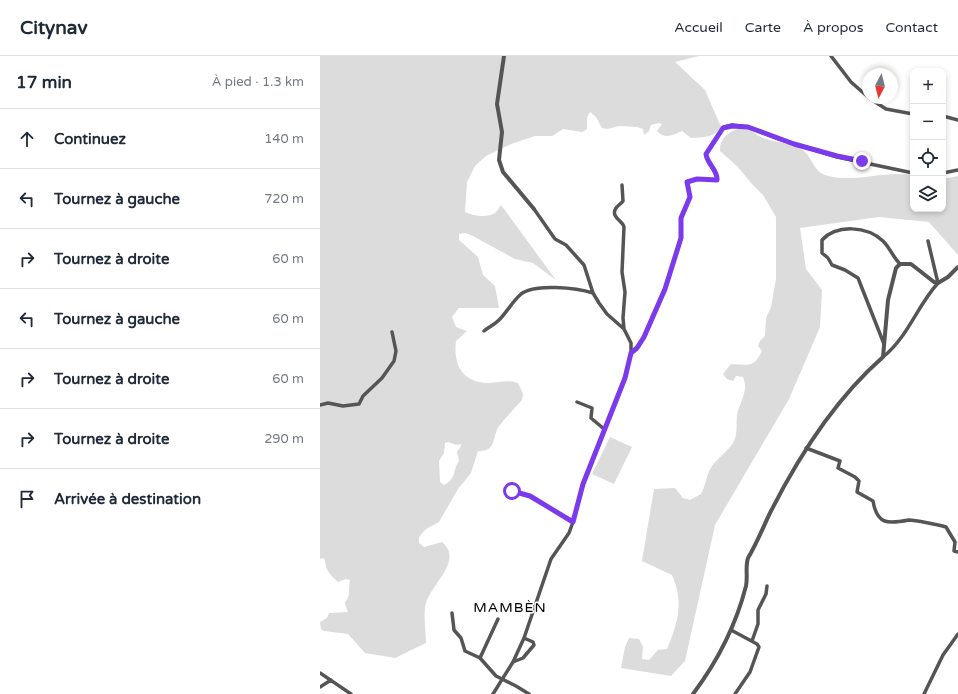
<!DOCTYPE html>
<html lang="fr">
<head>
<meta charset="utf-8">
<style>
	body { margin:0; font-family:"Varela Round",sans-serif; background:#f2f2f3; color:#1f2937 }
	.controls { position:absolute; right:12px; top:12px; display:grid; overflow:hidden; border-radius:8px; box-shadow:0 2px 6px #0003 }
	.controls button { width:36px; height:36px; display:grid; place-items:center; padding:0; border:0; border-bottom:1px solid #e0e1e3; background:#fff; color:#1f2937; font:20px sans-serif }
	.compass { position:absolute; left:542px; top:12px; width:36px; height:36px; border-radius:50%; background:#fff; box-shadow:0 2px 6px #0003; rotate:187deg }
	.stop { position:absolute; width:12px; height:12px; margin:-9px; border:3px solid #7c3aed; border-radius:50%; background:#fff }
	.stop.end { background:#7c3aed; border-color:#fff; box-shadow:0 1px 4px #0008 }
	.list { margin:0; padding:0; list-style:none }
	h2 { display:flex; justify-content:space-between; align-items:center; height:52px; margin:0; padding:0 16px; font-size:17px }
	h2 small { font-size:13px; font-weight:400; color:#747a83 }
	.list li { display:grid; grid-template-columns:26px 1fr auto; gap:12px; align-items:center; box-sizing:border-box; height:60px; padding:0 16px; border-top:1px solid #e0e1e3 }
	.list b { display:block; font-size:15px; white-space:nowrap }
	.list em { font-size:13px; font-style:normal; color:#747a83 }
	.icon { flex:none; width:22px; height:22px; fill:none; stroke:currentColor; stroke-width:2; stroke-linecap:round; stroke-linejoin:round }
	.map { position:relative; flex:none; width:638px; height:638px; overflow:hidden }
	header { display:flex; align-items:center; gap:24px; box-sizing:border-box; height:56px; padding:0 20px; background:#fff; border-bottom:1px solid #e0e1e3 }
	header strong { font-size:19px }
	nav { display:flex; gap:22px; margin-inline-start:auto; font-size:14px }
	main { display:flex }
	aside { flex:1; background:#fff }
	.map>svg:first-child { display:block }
	.green { fill:#dcdcdc; fill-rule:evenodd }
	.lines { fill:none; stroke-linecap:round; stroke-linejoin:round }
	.minor { stroke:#555; stroke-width:3.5 }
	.tertiary { stroke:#555; stroke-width:4 }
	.route { stroke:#7c3aed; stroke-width:5 }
	.labels { text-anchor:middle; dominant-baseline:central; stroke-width:3; stroke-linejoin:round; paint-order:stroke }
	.quarter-label { font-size:14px; letter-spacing:1px; fill:#000; stroke:#fff }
</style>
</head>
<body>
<header>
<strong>Citynav</strong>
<nav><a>Accueil</a><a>Carte</a><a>À propos</a><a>Contact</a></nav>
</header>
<main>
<aside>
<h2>17 min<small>À pied · 1.3 km</small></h2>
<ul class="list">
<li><svg class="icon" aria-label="ahead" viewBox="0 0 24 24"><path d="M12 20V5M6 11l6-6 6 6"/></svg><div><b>Continuez</b></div><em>140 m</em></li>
<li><svg class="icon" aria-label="left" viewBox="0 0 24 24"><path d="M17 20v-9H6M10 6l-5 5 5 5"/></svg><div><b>Tournez à gauche</b></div><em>720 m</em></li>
<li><svg class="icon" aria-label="right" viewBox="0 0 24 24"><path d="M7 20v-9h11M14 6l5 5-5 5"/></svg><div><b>Tournez à droite</b></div><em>60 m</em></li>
<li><svg class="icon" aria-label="left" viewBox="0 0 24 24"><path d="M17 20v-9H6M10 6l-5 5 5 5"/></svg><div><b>Tournez à gauche</b></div><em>60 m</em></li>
<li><svg class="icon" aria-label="right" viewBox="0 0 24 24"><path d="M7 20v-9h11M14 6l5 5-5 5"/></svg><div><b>Tournez à droite</b></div><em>60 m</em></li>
<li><svg class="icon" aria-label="right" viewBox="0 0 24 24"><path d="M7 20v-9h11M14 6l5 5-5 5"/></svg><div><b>Tournez à droite</b></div><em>290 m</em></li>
<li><svg class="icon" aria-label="arrive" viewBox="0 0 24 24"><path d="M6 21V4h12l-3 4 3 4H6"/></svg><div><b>Arrivée à destination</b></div></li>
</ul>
</aside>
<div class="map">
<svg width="638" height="638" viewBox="0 0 638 638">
	<rect width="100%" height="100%" fill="#fff"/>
	<path class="green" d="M0,0H379L355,6L385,34L401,71C394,82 383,81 371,82L362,75C353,79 345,84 337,75L342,68L339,67L331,69L329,75L324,79L323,73L317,71L299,70L287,73L282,72L276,61L270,56L267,61V73L262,76L243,73L232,80H215L191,88L166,100L155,110L147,126L145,156C152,160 168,162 175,157C177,155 180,151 181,149L236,224L213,207L195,203L151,179L145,177L139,178V184L158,201L163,219L175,230L179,252H139L132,261L136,271L147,275L136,285C133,308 142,326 167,327C178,327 187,323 198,327L203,338L202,344C194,353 186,361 179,370C172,380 177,396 158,395L151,417L138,433L119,466L106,473L99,481V487L104,491L122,486C144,504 111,529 106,547C103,556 106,577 106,587L75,602L45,597L28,578L4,575L1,573L0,566L7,562L9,557L28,556C22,542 27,548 29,538C29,533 29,529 30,524L26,523L18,526C10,518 6,516 5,504L3,502L0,503ZM128,386L136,389L141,388V390L137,396L139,405C133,412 137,423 124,429L120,426L119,405L124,397L125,387Z
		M421,72C432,73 431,75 439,80C453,88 474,85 485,96C493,104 494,115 505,119C534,128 563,114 593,119V153H623V123L638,120V199L609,166L559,161L480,172L486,213L502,234L500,271L469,343L395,469L365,605L351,620L301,612L305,591L309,582L319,583L323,591L322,603L329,604L338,594L347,593C358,567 364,546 352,519L322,505L334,433L355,432L363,442L370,444L381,438C386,429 386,419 392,410C398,402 408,395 413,387C418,379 416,368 417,359C420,345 429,335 423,321L416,320L413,325L407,323L403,318L411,308C428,309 434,312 442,295L438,290L440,285L445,280L446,262L451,251L456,223V161L443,139L430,126L418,111L400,95C399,83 409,75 421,72Z
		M290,381L312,391L294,428L272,418Z"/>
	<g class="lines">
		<path class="minor" d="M511,0L531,26L548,41
			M549,42L566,53L593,58
			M623,60L638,64
			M623,117L638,114
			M302,129L303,145C301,148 297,150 296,152C290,161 303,165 304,171L302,216L305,236L303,262L304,273
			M164,275C169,271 174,269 179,264C187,256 192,246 201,238C215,227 257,232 273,237
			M564,288L538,222L525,214L512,209L508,202L502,197V184C517,168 547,170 563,185C570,192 573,201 580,208
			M311,297L317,292L324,281L345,233L361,182V162L370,141L367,126L377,123L397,124C398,114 386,108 386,98L404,71L412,69L428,71L459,83L517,101L593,117
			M563,301C588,281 597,250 618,227L608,185
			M257,346L272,352L271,362L284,373
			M0,349L8,347L23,350L39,348L43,340L62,322L74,305L76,295L72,276
			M486,392L520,405L518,412L535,421L539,425L537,436L553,445C557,469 568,468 589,464C595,464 619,469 626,471L635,486L634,495L638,496
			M186,433L210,440L253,466
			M132,557L134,574L141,582L145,595L160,602
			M178,563L160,602L176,620L196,630L209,638
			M411,574L437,588L439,591L430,616L415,638
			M432,585L438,568V554L446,538L447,530
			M193,606L203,602L214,589L213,586L204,582
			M0,617L31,638
			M0,631L11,624
			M173,638L193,606L204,582L231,503L249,477L253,466L263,428L305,322L311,297V287L304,273L287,258L279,247L273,237L264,209L246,189L235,183L214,153
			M604,638L623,599L638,578"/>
		<path class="tertiary" d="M184,0L177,48L182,76L179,104L183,116L214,153
			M373,638C397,606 416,569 426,530C428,520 425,511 428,502C437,487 443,471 451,455C480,398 515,343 563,301L568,244L576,212L580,208H591L614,226L618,227L628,221L638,211"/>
	</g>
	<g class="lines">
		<path class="route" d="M192,435L210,440L253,466L263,428L305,322L311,297L317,292L324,281L345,233L361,182V162L370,141L367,126L377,123L397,124C398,114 387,108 386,98L403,72L412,70L428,71L474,88L517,100L542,105"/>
	</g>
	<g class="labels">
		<g class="quarter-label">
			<text x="190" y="551">MAMBÈN</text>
		</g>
	</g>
</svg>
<div class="controls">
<button>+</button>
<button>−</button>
<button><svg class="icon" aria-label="locate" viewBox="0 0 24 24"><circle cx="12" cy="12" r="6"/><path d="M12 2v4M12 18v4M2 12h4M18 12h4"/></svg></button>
<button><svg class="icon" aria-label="layers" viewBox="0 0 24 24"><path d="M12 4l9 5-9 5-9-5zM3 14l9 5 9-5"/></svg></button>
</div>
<svg class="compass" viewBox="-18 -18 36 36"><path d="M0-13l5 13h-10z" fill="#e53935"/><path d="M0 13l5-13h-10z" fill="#747a83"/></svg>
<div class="stop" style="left:192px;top:435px"></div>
<div class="stop end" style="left:542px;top:105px"></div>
</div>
</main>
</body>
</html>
